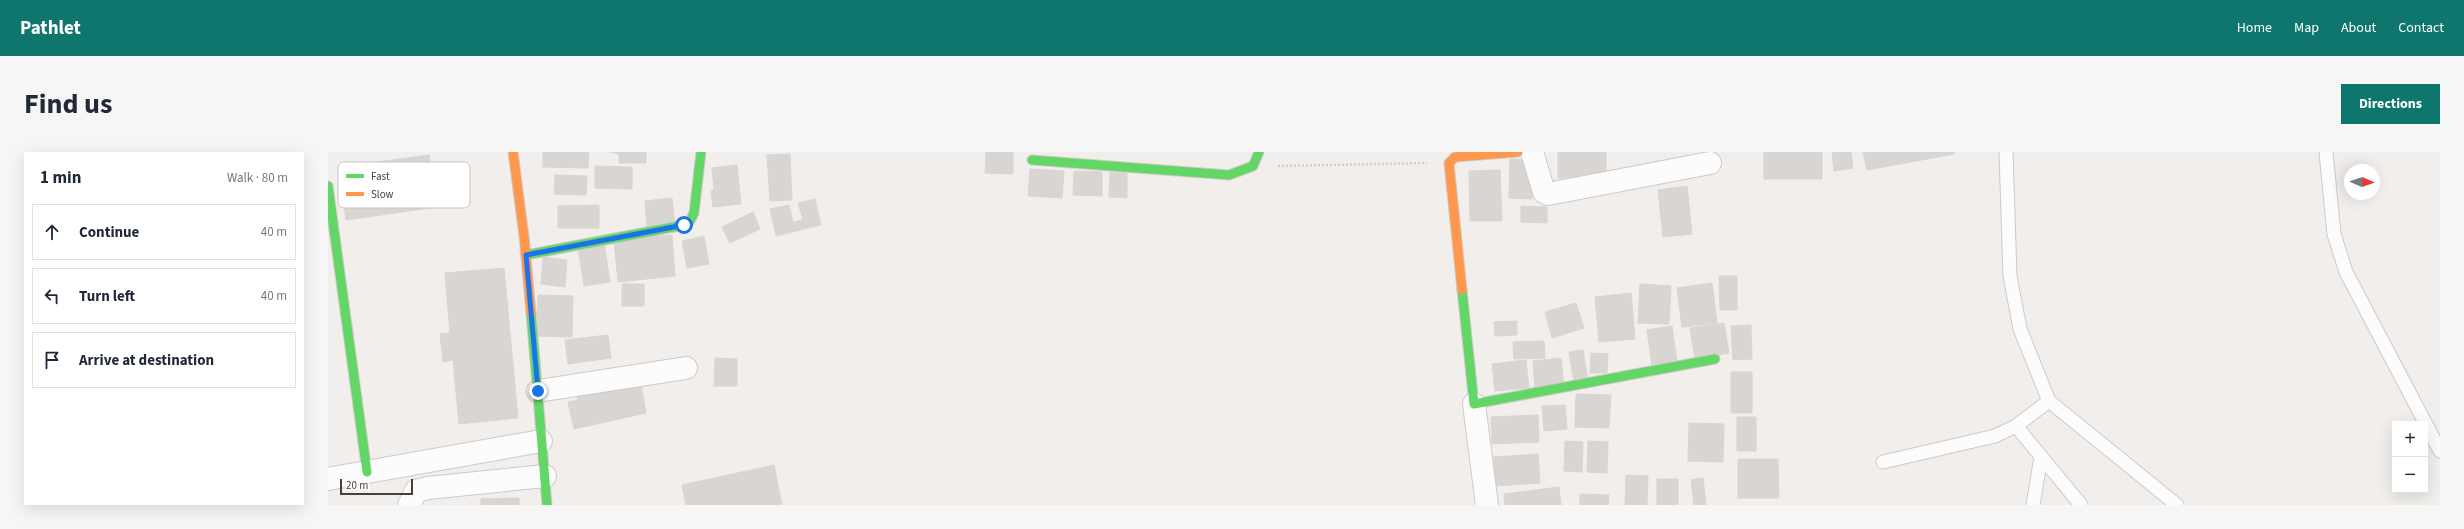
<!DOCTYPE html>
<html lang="en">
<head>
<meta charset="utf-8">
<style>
	body { margin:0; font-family:"Source Sans 3",sans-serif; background:#f6f6f7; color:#1f2937 }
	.controls { position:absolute; right:12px; bottom:12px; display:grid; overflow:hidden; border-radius:0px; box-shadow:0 4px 16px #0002 }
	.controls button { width:36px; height:36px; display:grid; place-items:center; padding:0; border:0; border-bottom:1px solid #e0e1e3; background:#fff; color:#1f2937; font:20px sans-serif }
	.compass { position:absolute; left:2016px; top:12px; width:36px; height:36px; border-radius:50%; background:#fff; box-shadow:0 4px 16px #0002; rotate:92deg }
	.scale { position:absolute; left:12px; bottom:10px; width:73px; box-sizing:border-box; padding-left:4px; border:2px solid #473e37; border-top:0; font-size:11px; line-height:14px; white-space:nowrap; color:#473e37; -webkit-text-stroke:3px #fff; paint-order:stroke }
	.stop { position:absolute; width:12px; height:12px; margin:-9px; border:3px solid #1a73e8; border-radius:50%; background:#fff }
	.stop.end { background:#1a73e8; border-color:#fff; box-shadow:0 1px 4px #0008 }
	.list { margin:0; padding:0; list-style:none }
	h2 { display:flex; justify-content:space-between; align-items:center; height:52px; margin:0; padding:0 16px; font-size:17px }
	h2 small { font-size:13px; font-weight:400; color:#747a83 }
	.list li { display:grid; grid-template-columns:26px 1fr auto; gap:12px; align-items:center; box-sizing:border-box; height:56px; margin:0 8px 8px; padding:0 8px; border:1px solid #e0e1e3; border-radius:0px }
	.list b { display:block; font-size:15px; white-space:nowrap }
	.list em { font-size:13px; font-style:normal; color:#747a83 }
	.icon { flex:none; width:22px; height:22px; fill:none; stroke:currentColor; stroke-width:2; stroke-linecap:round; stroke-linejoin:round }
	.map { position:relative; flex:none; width:2112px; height:353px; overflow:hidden; border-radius:0px }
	header { display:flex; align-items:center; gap:24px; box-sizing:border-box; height:56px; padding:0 20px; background:#0f766e; color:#fff }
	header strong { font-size:19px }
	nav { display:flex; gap:22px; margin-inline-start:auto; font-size:14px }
	.intro { display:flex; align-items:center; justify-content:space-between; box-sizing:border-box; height:96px; padding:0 24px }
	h1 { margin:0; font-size:28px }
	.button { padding:10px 18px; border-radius:0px; background:#0f766e; color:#fff; font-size:14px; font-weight:700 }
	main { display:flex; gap:24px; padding:0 24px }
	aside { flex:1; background:#fff; border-radius:0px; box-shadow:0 4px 16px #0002 }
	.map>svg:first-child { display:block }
	.building { fill:#d9d5d2; stroke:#d9d5d1 }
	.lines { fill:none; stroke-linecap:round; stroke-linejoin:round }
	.lane-casing { stroke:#cdcac7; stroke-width:15 }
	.street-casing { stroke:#cdcac7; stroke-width:24 }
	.fast-casing { stroke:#d2cbc3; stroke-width:11 }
	.slow-casing { stroke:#d2cbc3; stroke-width:11 }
	.path { stroke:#d1ceca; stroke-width:2.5; stroke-dasharray:2 2; stroke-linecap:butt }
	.lane { stroke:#fdfcfc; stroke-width:13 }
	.street { stroke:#fdfcfc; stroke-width:22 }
	.fast { stroke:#63d668; stroke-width:9 }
	.slow { stroke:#ff974d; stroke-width:9 }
	.route { stroke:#1a73e8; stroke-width:5 }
	.key { fill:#fff; stroke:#c8c5c3; stroke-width:1 }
	.key-label { font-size:11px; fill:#473e37 }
</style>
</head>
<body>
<header>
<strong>Pathlet</strong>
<nav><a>Home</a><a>Map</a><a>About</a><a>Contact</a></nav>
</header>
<div class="intro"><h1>Find us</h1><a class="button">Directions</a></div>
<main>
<aside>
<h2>1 min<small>Walk · 80 m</small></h2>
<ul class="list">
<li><svg class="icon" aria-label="ahead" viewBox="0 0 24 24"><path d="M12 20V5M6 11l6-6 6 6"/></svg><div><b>Continue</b></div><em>40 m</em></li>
<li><svg class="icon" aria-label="left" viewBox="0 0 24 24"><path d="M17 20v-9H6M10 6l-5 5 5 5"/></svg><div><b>Turn left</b></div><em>40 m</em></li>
<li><svg class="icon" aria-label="arrive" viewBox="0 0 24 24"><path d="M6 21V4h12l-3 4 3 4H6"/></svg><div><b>Arrive at destination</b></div></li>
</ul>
</aside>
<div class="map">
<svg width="2112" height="353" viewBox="0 0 2112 353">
	<rect width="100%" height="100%" fill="#f1eeeb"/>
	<path class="building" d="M215,0H261L260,16L215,15Z
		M282,0H318V11H291V2Z
		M658,0H685V22L657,21Z
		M1230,0H1278V27L1230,26Z
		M1436,0H1494V27H1436Z
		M1504,0H1523L1525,16L1506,19Z
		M1535,0H1626V2L1539,18Z
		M462,2L464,48L442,49L439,3Z
		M101,3L109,55L18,68L11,15Z
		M1182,7L1205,8L1204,47L1181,46Z
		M409,13L413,52L385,55L383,39L386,38L384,16Z
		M267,14L304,15V37L267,36Z
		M702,17L736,19L734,46L700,44Z
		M1172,18L1174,69H1142L1141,19Z
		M746,19L774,20V44L745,43Z
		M782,20L799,21V46L781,45Z
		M227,23L259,24L258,43L226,42Z
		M1359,34L1364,82L1335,85L1330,38Z
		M344,46L347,73L319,75L317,49Z
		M487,47L493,73L480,76L477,67H475L470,51Z
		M271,53V76H230V54Z
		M461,53L465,70L477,67L480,76L448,84L442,57Z
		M1193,54L1219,55V71L1193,70Z
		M425,60L432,77L402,91L394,75Z
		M344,83L347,124L290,130L286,89Z
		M376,84L381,112L359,116L354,89Z
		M276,91L282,130L256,134L250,95Z
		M215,105L239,108L237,135L213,132Z
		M176,116L190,266L131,272L125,208L115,210L112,182L122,181L117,121Z
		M1391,124H1409V158H1392Z
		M1384,131L1389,171L1354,175L1349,136Z
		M294,132H316V154H294Z
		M1312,132L1343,134L1341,172L1310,171Z
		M1303,141L1307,187L1271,190L1267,145Z
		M210,143L245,144L244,185L209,184Z
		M1248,151L1256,176L1224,186L1217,160Z
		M1189,169V183L1167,184L1166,170Z
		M1396,171L1401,201L1367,207L1362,176Z
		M1423,173L1424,207L1405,208L1403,174Z
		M1344,174L1349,210L1324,214L1319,178Z
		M280,183L283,206L240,212L237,188Z
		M1216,189L1217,206L1186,207L1185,190Z
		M1255,198L1260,229L1246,231L1241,200Z
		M1263,201L1280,202L1279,221H1262Z
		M387,206L409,207V234H386Z
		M1233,206L1236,235L1207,237L1205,209Z
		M1198,208L1201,236L1167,239L1164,212Z
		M1403,220H1424V261H1403Z
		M313,232L318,261L246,277L240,250L250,248L249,245Z
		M1248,242L1283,243L1281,276L1247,275Z
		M1237,253L1239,277L1216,279L1214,254Z
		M1210,263L1211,290L1164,292L1163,265Z
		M1409,265H1428V299H1409Z
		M1361,271L1396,272L1395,310L1360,309Z
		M1237,289L1255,290L1254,320L1236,319Z
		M1260,289L1280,290L1279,321L1259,320Z
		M1210,302L1212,331L1167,334L1166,305Z
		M1410,307H1450L1451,346H1410Z
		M446,313L454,353H358L354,333Z
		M1298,323L1320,324L1319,353H1297Z
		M1375,326L1378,353H1366L1363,328Z
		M1329,327H1350V353H1329Z
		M1231,335L1233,353H1177L1176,342Z
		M1252,342L1281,343L1280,353H1252Z
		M191,346V353H153V347Z"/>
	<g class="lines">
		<g class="lane-casing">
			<path id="lane" d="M1678,0L1682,124L1692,177L1721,249L1849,353
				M1998,0L2006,82L2018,120L2112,299
				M1688,274L1753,353
				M1555,310L1667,284L1688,274L1721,249
				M1705,353L1713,305"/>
		</g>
		<g class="street-casing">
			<path id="street" d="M1204,0L1216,40L1220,42L1382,11
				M210,239L358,216
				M1146,252L1159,353
				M0,327L213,289
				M81,353L88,339L100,336L217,324"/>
		</g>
		<g class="fast-casing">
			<path id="fast" d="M704,8L901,23L925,14L931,0
				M0,34L39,320
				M198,103L356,73L362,69L366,61L373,0
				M1134,138L1146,252L1387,207
				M203,161L219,353"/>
		</g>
		<g class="slow-casing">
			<path id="slow" d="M185,0L196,84L203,161
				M1134,138L1121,11L1127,5L1190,0"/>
		</g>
		<path class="path" d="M950,14L1099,11"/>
		<use href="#lane" class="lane"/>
		<use href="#street" class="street"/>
		<use href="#fast" class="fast"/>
		<use href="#slow" class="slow"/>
	</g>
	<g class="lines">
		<path class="route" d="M210,239L198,103L356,73"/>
	</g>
	<rect x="10" y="10" width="132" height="46" rx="6" class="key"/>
	<rect x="18" y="22" width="18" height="4" fill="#63d668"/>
	<rect x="18" y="40" width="18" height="4" fill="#ff974d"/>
	<g class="key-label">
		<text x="43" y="28">Fast</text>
		<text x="43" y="46">Slow</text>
	</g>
</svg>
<div class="controls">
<button>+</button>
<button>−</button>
</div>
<svg class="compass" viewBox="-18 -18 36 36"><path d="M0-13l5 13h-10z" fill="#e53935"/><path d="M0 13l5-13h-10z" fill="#747a83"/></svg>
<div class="scale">20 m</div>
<div class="stop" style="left:356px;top:73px"></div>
<div class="stop end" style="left:210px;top:239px"></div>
</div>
</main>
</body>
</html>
